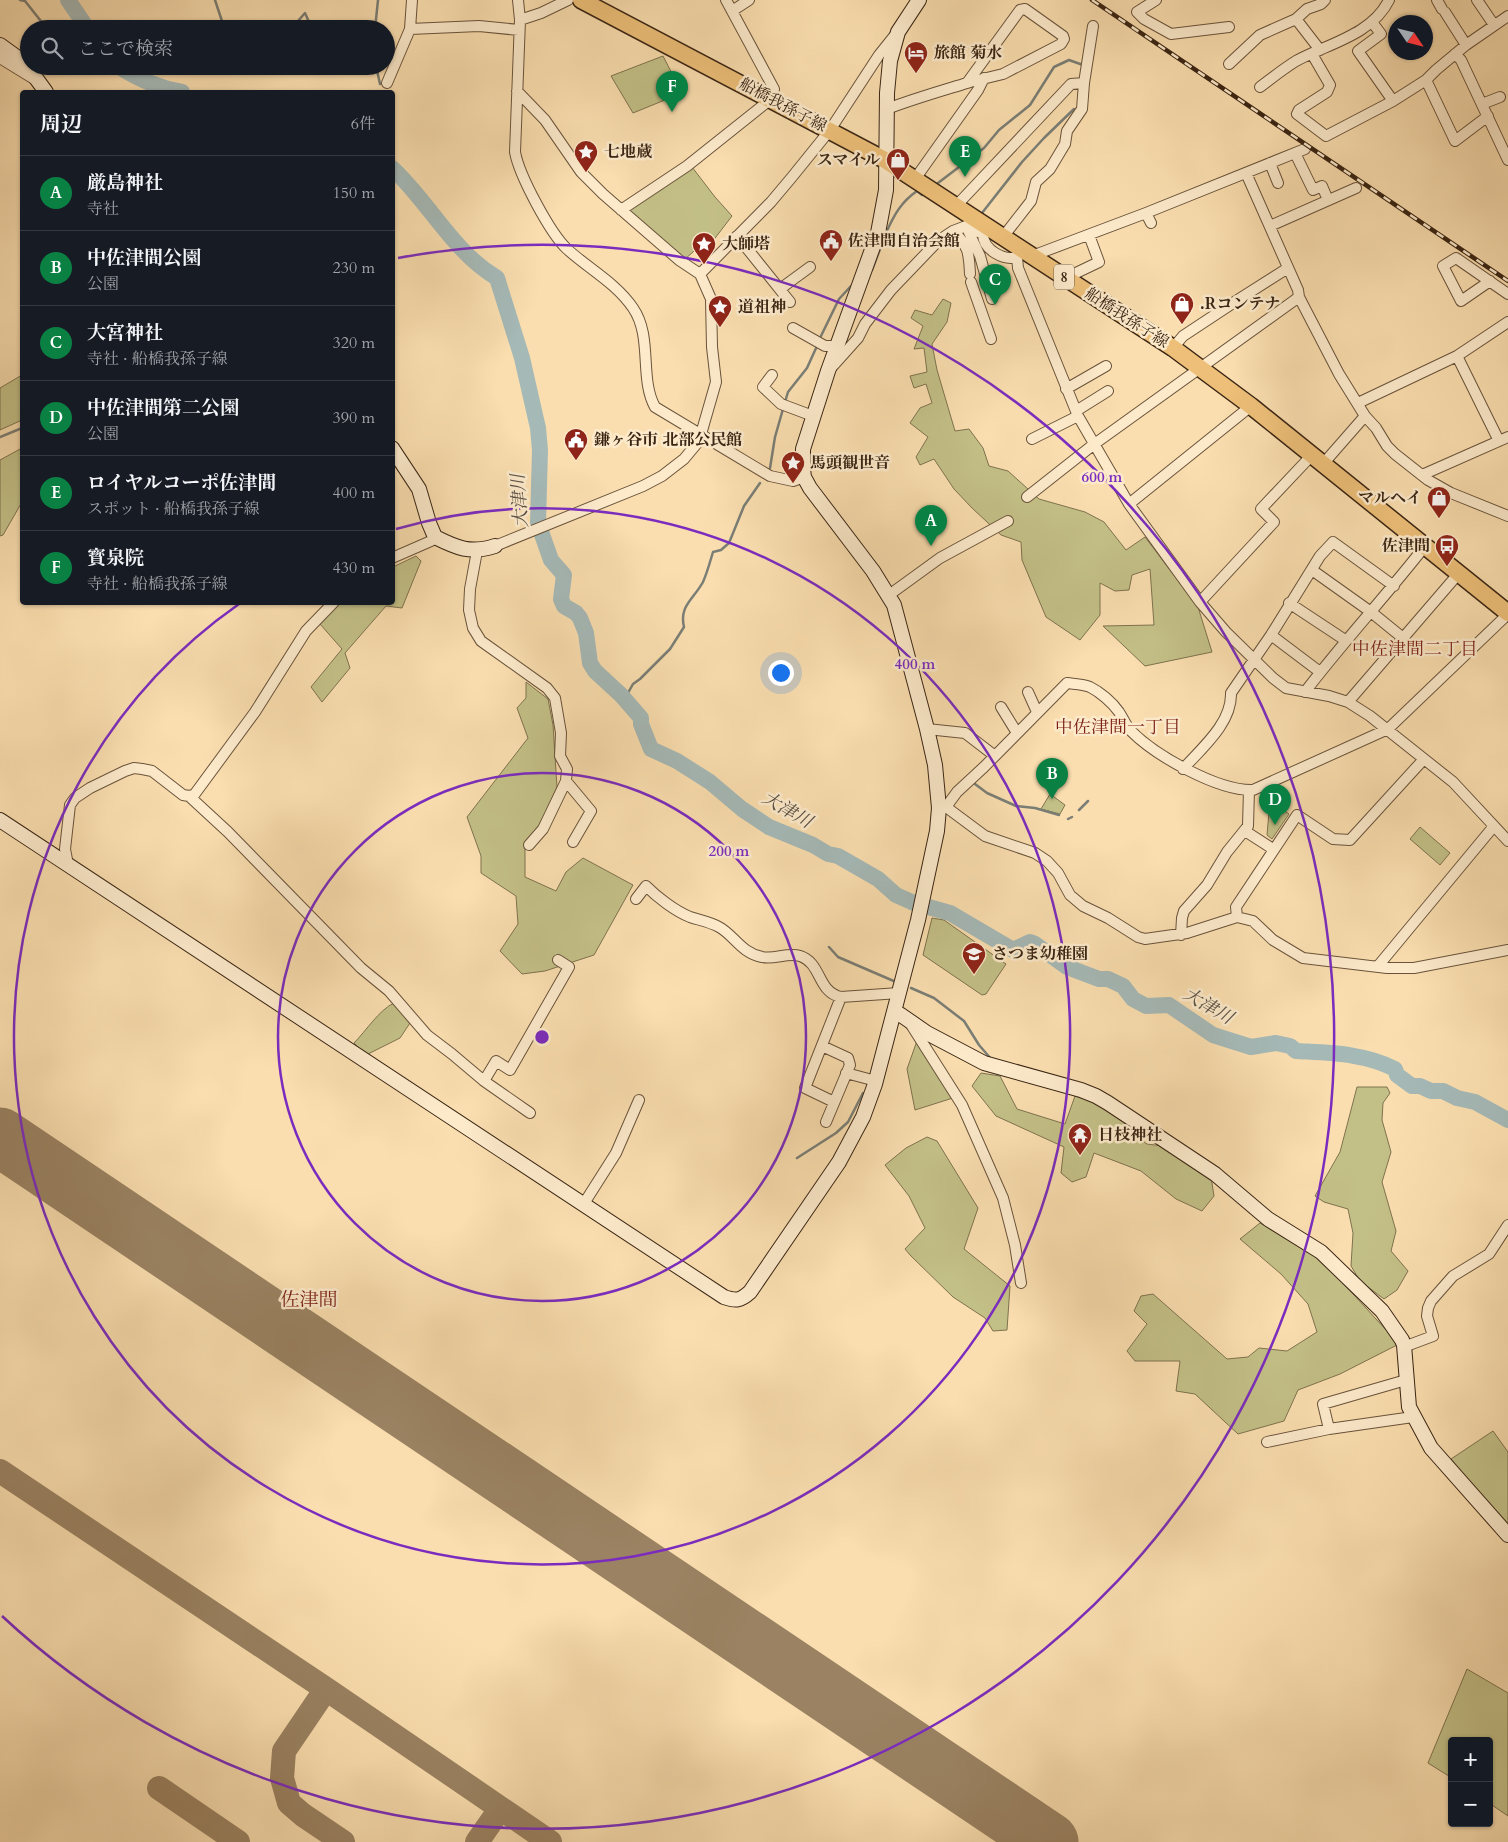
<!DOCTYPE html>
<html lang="ja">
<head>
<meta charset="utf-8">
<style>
	body { margin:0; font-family:Cardo,"Noto Serif JP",serif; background:#20242c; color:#f1f3f6 }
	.controls { position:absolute; right:15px; bottom:15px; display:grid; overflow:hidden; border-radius:5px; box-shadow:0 1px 4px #0004 }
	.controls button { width:45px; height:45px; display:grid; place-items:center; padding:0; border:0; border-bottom:1px solid #363941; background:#171b24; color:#f1f3f6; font:25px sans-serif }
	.compass { position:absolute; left:1388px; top:15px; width:45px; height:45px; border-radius:50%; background:#171b24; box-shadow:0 1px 4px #0004; rotate:125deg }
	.you { position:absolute; left:780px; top:672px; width:18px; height:18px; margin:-12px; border:4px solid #fff; border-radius:50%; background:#1a73e8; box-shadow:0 0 0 8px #1a73e833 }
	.badge { display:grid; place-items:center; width:32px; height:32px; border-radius:50%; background:#0b8043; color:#fff; font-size:16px; font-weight:700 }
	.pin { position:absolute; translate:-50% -41px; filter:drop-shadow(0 1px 2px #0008) }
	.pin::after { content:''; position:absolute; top:26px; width:18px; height:15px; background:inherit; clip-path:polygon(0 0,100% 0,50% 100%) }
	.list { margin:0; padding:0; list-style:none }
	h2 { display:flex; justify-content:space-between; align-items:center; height:65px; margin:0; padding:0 20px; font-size:21px }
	h2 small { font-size:16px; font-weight:400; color:#9ea1a6 }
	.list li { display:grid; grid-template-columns:32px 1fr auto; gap:15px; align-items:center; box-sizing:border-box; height:75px; padding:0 20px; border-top:1px solid #363941 }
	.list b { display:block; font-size:19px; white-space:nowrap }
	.list p { margin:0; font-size:16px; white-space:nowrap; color:#9ea1a6 }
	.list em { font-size:16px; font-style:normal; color:#9ea1a6 }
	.icon { flex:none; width:28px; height:28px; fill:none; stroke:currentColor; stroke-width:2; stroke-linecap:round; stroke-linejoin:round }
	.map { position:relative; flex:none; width:1508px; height:1842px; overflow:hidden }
	.search { position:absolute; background:#171b24; box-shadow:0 1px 4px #0004; left:20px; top:20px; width:375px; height:55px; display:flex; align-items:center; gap:12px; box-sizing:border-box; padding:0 18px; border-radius:28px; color:#9ea1a6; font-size:19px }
	.panel { position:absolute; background:#171b24; box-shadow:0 1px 4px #0004; left:20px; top:90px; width:375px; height:515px; border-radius:5px }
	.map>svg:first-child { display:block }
	.green { fill:#c3c087; stroke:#7e724e }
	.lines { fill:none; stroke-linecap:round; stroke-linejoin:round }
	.stream { stroke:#7a7e76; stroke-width:2.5 }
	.river { stroke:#a5b9b7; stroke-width:16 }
	.taxiway { stroke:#9a8262; stroke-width:24 }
	.runway { stroke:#9a8262; stroke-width:59 }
	.street-casing { stroke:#6a533b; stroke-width:12 }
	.secondary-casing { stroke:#3a2514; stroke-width:16 }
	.primary-casing { stroke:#3a2514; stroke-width:19 }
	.street { stroke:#fceacb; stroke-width:10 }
	.secondary { stroke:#fceacb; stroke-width:14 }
	.primary { stroke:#edbf78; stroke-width:16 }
	.rail-casing { stroke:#3a2514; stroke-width:4.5 }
	.rail { stroke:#fceacb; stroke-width:2.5; stroke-dasharray:8; stroke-linecap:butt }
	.ring { fill:none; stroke:#7b2cbf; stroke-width:2.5 }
	.labels { text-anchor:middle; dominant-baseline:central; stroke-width:5; stroke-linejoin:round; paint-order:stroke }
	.shield { fill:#fceacb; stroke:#74604b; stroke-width:1 }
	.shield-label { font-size:15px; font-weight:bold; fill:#3a2514 }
	.poi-label { font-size:16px; font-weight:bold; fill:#3a2514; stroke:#fceacb; text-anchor:start }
	.street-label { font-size:16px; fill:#3a2514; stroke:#fceacb }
	.water-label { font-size:18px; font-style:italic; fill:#5a5145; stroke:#fceacb }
	.neighbourhood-label { font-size:18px; fill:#7a1f14; stroke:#fceacb }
	.quarter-label { font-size:19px; fill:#7a1f14; stroke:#fceacb }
	.centre { fill:#7b2cbf; stroke:#fceacb; stroke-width:2.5 }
	.ring-label { font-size:15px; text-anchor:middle; font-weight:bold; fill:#7b2cbf; stroke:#fceacb; stroke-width:5; stroke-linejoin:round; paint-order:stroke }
</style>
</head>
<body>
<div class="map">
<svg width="1508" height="1842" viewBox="0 0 1508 1842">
	<rect width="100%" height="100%" fill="#fadeaf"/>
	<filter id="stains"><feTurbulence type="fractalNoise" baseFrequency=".004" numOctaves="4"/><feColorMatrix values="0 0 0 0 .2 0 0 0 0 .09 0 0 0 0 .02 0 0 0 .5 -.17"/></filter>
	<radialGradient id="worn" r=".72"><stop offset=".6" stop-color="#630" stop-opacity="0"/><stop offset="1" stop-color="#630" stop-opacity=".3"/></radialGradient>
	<path class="green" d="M663,56L682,93L633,113L611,76Z
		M692,167L715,197L732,216L709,246L703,243L684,260L627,210Z
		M943,299L951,303L947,322L932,344L937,370L955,431L969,429L983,448L989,466L1008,471L1039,499L1085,512L1104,522L1126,550L1145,537L1198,607L1212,652L1145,666L1103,626L1154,625L1150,569L1132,575L1129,590L1115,591L1100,583V615L1080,640L1046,617L1022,560L1021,542L1001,535L972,508L954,489L934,459L920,465L916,457L928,437L910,423L920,408L932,403L926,384L914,388L910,376L927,372L924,348L914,349L923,326L911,318L915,310L932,315Z
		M22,375V420L0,430V388Z
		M22,448V502L3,535L0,536V460Z
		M416,556L421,561L402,608L386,606L345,653L350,668L322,702L311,687L342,649L320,624L333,609L341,603L392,602L393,567Z
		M526,682L548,699L553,725L557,787L541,825L525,844V877L556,891L566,872L583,858L633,885L594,955L545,971L522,974L500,951L518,924L516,896L481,873V856L467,817L528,738L517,708L526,698Z
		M1050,794L1065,805L1060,814L1041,809Z
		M1270,801L1289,814L1272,839L1267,835Z
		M1420,827L1450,853L1440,865L1410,839Z
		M932,918L944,920L1006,964L986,994L982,995L923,955Z
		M394,1003L410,1023L400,1038L366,1055L354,1043C366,1031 379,1010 394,1003Z
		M918,1038L956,1097L915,1110L907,1069Z
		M981,1073L1000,1076L1017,1109L1065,1124L1075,1096L1107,1106L1123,1120L1128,1130L1147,1144L1163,1146L1211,1177L1214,1196L1202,1211L1176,1199L1141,1171L1094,1153L1086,1177L1072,1182L1061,1173L1064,1147L996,1116L972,1086Z
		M1357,1087H1387L1390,1093L1383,1103L1382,1120L1391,1152L1382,1182L1396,1231L1391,1251L1408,1271L1397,1290L1384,1299L1360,1281L1351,1266L1353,1233L1348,1209L1324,1202L1315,1196L1340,1152Z
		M927,1137L937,1141L978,1208L964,1249L1010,1286L1007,1330L993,1331L985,1318L953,1297L911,1256L905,1249L925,1228L909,1196L885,1165L906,1148Z
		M1260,1223L1320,1258L1399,1344L1340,1374L1298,1390L1284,1421L1238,1434L1195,1394L1176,1391L1180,1361H1135L1127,1351L1147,1324L1134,1311L1141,1296L1153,1294L1227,1359L1248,1357L1259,1348L1287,1351L1317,1332L1308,1304L1281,1274L1240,1239Z
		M1493,1431L1508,1452V1527L1451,1459Z
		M1467,1669L1508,1693V1816L1489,1803V1741H1452V1778L1428,1763Z"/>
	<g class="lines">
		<path class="stream" d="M20,0L25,1L44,25L54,29
			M215,0L222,21L220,29
			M291,29L305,13L309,22L320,29
			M375,29L378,0
			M376,66L380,84
			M938,183L984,148L999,130L1030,105L1054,67L1069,60L1083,65
			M982,213L1022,162L1044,138L1074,109
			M886,233C894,215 901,202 917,191L922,195
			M872,270L882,244
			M820,338L839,299L851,286
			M785,402L788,392L807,368L817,346
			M0,437L22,428
			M770,468L775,437L783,409
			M624,700L633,684L640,679L670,649L684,627C679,606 693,600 703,582C707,573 710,562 713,552L721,550L729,543L744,506L760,483
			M975,784L987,793L1016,806L1035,808L1059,815
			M1079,810L1088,801
			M1068,819L1072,817
			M829,947L838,957L896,982
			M911,988L934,998L964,1021L979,1045L992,1060
			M797,1158L836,1133L848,1122L863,1093"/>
		<path class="river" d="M68,0L83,22V29
			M118,66C138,79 158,88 182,92
			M392,168C429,202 453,252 497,278L522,358L538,428L540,450L538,523L551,560L564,575L561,599L564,606L576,613L580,618L586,633L590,663L595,671L621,695L641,718V724L651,749L677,761L710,782L742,809L769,827L813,845L828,854L838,856L878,879L896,895L914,903L950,913L1013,950L1030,942L1035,944L1067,967L1099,979H1108L1123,986L1133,999L1146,1006L1169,1005L1213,1035L1251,1047L1276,1043L1290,1046L1296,1051C1330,1053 1364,1053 1395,1069L1397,1075L1412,1086H1420L1431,1091H1443L1457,1098L1475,1102L1508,1120"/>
		<path class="taxiway" d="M0,1471L326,1689L550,1842
			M326,1689L284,1751L282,1778L289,1803L303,1815L343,1842
			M159,1788L238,1842
			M477,1842L500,1809"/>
		<path class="runway" d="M0,1137L1049,1842"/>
		<g class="street-casing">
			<path id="street" d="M518,0L520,20L515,152C519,175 550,233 567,249C589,269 616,283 633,308C653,337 639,378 655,407L770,476L793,481L804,477
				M1156,0L1137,12L1144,19L1171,34L1229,27
				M1437,0L1442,9
				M1477,0L1494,25
				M732,11L749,0
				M1445,12L1466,45
				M1296,19L1320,50
				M520,20L541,13L568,0
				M1372,22L1381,34L1358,51L1393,101
				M410,29L479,26L519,30
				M1312,54L1330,85L1327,92L1299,110L1297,114L1326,136L1393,101L1426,80L1436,70L1466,45L1508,16
				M1455,54L1461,60L1508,160
				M0,58L34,79
				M1229,64L1260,35L1296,19L1307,9L1321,4L1325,0
				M1426,80L1455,141L1488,116
				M387,83L410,29L412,0
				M1084,83L1093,26
				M1260,87C1272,78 1283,69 1296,61C1327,44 1372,35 1389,0
				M517,91L545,120L581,172L603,194L679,260L700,274
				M1482,104L1500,97
				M887,109C913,99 941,91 967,83L970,82L1003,74L1061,44L1064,39L1063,36L1025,9L1020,10L967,83
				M1295,153L1313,190L1322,186L1328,200
				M1270,163L1278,183
				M1246,173L1298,290L1299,297L1339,374L1365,416L1376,428L1387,446L1395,454L1428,480L1451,493L1508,516
				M915,179L978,90L984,78
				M956,206L1071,84L1084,83L1082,109L1067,131L1065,144L1050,169L1036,182L1031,201L1003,237
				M621,210L687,166L771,99L774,89L726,0
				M1146,213L1151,223
				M966,226L980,256L992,299
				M1270,226L1356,188
				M953,231C969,246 969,254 970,274
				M737,236L790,302
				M1022,250L1017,257L1018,268L1078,416L1129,504L1200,602L1226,632L1273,678L1286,688L1329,696L1348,702L1370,716L1453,782L1508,841
				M1032,256L1146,213L1305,149
				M1069,280L1076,273L1099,262L1089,235
				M1490,281L1461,301L1443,266L1456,258L1508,294
				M971,282L991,339
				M780,289L810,267
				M793,328L825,346H837
				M1173,348L1183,336L1236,301L1288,268
				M1457,356L1499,441
				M832,367L858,338L865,324L891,290L938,241L953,231L966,226L983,234C983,250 1004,261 1017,257
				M772,375L763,387L781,404L813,416
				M1066,389L1106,366
				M1358,403L1457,356L1508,322
				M1076,411L1108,391
				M1032,439L1078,416
				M1323,464L1365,416
				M1422,475L1508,437
				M1027,497L1093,445L1299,297
				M1129,504L1251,406
				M495,546L643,486L662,476L684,459L699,441L716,382L712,347L711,299L700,274L771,202L792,177L830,130L879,55L895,35
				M477,551L470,589L469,610L473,628L481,641L547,688L555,698L561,733L560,756L567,769L566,781L543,829L529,845
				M392,558L431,541L435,537
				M1312,570L1371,612L1403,638
				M889,595L940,558L1008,521
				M1200,602L1274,522L1261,509L1312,455
				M1289,603L1345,640
				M1271,635L1320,672
				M1028,692L1037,712
				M1305,692C1343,642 1386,596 1425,546
				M1348,702L1459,573
				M1001,707L1017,733
				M927,729L965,733L995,756
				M1183,769C1202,748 1232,723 1231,693L1271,635L1320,556L1333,542L1394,586
				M566,781L591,811L573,842
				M189,796L228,832L361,968L389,991L427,1035L452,1054L484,1081L530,1113
				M946,807L985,836L1035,853L1047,861L1058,873L1070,895L1083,906L1108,918L1138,937L1145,939L1187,933L1237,917L1253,921L1273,940L1303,958L1387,968H1414L1508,950
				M939,808L946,807L957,792L984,767L1067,683C1074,684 1083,684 1090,687C1100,692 1112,702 1119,712C1123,718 1126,726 1131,731C1156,756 1218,791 1253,790L1388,729L1508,614
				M1245,831L1273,849
				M68,865L65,849L70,805L75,798L90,788L125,771L134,768L142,769L152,771L183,795L189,796L194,795L255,712L306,631L334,602
				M636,899L646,886C657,897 675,911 690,917C699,920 710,922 719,927C734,935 741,953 762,957C774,960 788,952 800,956C822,963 817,992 841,997L899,993
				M1237,917L1236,907L1297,815L1333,839L1350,840L1424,759
				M1181,935L1182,918L1184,911L1207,885L1227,852L1248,826L1249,790
				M1378,966L1494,826
				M910,1023L962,1105L1003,1198L1015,1245L1021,1283
				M822,1046L848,1058L850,1065L826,1122
				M846,1073L876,1081
				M484,1081L496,1061L510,1070L569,967L558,960
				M834,1102L805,1088L841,997
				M583,1205L616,1153L639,1100
				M1404,1345H1409L1433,1336L1427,1316L1428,1308L1431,1301L1453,1276L1489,1254L1508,1225
				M1406,1380L1323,1404L1329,1429L1413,1417
				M1267,1442L1329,1429"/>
		</g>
		<g class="secondary-casing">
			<path id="secondary" d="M0,45L25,63L46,92
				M392,448L419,489L429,523L435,537C457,548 470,554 495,546
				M0,820L724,1297C736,1301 740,1301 750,1292L839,1162L863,1117L875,1084L918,920L937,831L939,808L935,765L927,729L894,605L873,571L810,488L804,477L803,469V449L828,371L878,233L886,190L887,93L890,61L898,32L919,0
				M895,1012L901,1015L927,1033L984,1063L1081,1090L1096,1096L1108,1103L1215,1174L1268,1219L1321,1252L1382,1311L1402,1340L1404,1345L1409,1407L1431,1448L1508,1535"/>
		</g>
		<g class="primary-casing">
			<path id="primary" d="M581,0L885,160L1173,348L1251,406L1508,613"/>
		</g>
		<use href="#street" class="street"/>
		<use href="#secondary" class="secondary"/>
		<use href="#primary" class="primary"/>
		<g class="rail-casing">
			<path id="rail" d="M1092,0L1508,281"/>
		</g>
		<use href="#rail" class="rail"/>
	</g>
	<g class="ring">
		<circle cx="542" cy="1037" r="264"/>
		<path d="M396 529A528 528 0 1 1 239 604"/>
		<path d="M398 258A792 792 0 1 1 2 1616"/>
	</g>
	<defs>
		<g id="hotel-pin" transform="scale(1.25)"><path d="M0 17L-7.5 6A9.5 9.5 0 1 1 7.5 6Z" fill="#8f2418" stroke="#fceacb"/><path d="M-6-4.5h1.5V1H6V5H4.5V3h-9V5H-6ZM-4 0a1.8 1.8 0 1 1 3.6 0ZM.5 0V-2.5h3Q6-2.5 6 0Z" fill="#fff"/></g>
		<g id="sight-pin" transform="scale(1.25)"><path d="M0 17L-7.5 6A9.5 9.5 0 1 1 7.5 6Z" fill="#8f2418" stroke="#fceacb"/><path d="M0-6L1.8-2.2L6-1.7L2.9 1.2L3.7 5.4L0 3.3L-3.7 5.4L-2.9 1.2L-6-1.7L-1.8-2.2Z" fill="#fff"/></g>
		<g id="shop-pin" transform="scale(1.25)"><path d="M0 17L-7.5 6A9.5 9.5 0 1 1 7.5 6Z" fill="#8f2418" stroke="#fceacb"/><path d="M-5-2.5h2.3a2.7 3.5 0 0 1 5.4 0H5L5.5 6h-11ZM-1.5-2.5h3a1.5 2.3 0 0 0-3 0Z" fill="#fff"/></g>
		<g id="civic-pin" transform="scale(1.25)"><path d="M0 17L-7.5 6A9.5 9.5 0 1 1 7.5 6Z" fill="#8f2418" stroke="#fceacb"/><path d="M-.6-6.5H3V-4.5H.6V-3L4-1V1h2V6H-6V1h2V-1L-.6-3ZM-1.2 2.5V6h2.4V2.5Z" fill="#fff"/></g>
		<g id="bus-pin" transform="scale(1.25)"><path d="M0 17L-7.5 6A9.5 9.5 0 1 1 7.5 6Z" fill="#8f2418" stroke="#fceacb"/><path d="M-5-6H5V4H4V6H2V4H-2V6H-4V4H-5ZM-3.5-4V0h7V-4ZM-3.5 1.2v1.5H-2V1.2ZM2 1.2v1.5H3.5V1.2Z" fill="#fff"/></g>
		<g id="school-pin" transform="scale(1.25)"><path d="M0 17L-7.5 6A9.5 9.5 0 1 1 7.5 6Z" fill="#8f2418" stroke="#fceacb"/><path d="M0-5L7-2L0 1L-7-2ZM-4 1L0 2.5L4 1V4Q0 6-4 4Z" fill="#fff"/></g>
		<g id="temple-pin" transform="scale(1.25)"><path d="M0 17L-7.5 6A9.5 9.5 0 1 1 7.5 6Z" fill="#8f2418" stroke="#fceacb"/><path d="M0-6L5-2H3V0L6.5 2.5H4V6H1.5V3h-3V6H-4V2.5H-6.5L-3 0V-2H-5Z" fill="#fff"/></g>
	</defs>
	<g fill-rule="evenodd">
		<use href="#hotel-pin" x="916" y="53"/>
		<use href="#sight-pin" x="586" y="152"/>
		<use href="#shop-pin" x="898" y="160"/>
		<use href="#civic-pin" x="831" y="241"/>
		<use href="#sight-pin" x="704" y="244"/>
		<use href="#shop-pin" x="1182" y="304"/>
		<use href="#sight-pin" x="720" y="307"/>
		<use href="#civic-pin" x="576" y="440"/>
		<use href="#sight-pin" x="793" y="463"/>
		<use href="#shop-pin" x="1439" y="498"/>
		<use href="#bus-pin" x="1447" y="546"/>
		<use href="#school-pin" x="974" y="954"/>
		<use href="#temple-pin" x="1080" y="1135"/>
	</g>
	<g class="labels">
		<rect class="shield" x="1054" y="264.5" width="20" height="25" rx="4"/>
		<g class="shield-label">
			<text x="1064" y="277">8</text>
		</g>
		<g class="poi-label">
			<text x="934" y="53">旅館 菊水</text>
			<text x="604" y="152">七地蔵</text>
			<text x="880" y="160" text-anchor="end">スマイル</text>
			<text x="848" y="241">佐津間自治会館</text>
			<text x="722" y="244">大師塔</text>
			<text x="1200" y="304">.Rコンテナ</text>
			<text x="738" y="307">道祖神</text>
			<text x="594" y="440">鎌ヶ谷市 北部公民館</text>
			<text x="810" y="463">馬頭観世音</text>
			<text x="1422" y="498" text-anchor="end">マルヘイ</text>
			<text x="1430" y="546" text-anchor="end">佐津間</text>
			<text x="992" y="954">さつま幼稚園</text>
			<text x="1098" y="1135">日枝神社</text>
		</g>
		<g class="street-label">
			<text transform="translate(783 105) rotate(28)">船橋我孫子線</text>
			<text transform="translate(1127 318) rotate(33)">船橋我孫子線</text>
		</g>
		<g class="water-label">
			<text transform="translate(520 501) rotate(-94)">大津川</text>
			<text transform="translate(787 810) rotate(30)">大津川</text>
			<text transform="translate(1208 1006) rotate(30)">大津川</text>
		</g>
		<g class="neighbourhood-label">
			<text x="1415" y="649">中佐津間二丁目</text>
			<text x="1118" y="727">中佐津間一丁目</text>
		</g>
		<g class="quarter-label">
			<text x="309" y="1300">佐津間</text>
		</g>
	</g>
	<circle cx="542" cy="1037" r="8" class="centre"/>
	<g class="ring-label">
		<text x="1102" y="482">600 m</text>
		<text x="915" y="669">400 m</text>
		<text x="729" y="856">200 m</text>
	</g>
	<rect width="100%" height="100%" filter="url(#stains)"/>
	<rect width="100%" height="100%" fill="url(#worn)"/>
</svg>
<div class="controls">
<button>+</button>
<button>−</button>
</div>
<svg class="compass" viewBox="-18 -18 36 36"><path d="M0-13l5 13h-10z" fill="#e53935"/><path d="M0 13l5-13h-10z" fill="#9ea1a6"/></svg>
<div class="you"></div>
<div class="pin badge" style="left:931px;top:546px">A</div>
<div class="pin badge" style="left:1052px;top:799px">B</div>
<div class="pin badge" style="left:995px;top:305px">C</div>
<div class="pin badge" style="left:1275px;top:825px">D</div>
<div class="pin badge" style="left:965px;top:177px">E</div>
<div class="pin badge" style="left:672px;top:112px">F</div>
<div class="search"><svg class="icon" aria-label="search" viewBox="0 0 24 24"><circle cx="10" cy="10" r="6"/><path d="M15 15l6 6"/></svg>ここで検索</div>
<section class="panel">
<h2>周辺<small>6件</small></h2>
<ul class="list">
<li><span class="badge">A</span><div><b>厳島神社</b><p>寺社</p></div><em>150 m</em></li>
<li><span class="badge">B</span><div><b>中佐津間公園</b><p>公園</p></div><em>230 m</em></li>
<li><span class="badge">C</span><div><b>大宮神社</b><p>寺社 · 船橋我孫子線</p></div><em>320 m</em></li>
<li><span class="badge">D</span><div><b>中佐津間第二公園</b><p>公園</p></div><em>390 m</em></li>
<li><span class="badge">E</span><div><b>ロイヤルコーポ佐津間</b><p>スポット · 船橋我孫子線</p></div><em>400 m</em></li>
<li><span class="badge">F</span><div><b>寳泉院</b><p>寺社 · 船橋我孫子線</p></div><em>430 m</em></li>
</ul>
</section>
</div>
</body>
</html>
